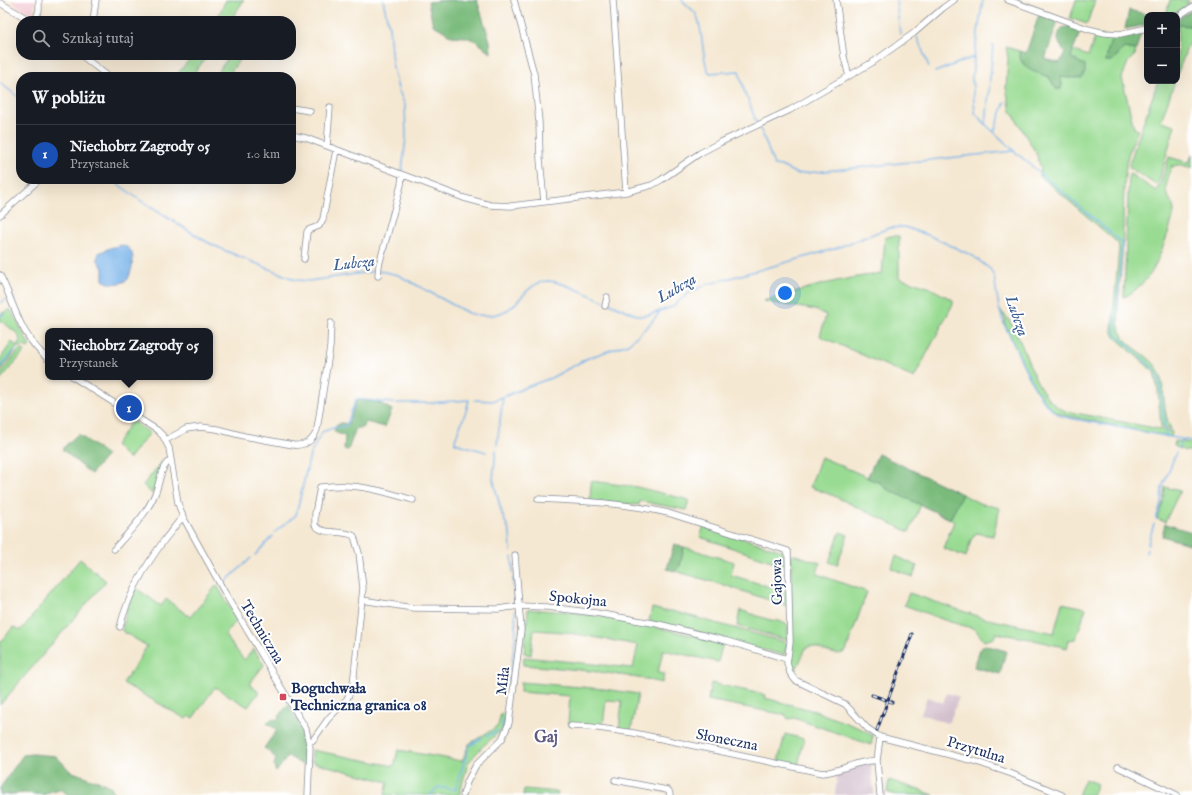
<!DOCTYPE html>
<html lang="pl">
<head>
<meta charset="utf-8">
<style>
	body { margin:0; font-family:"IM FELL English",serif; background:#20242c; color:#f1f3f6 }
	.controls { position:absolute; right:12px; top:12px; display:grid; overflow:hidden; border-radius:8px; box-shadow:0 4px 16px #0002 }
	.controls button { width:36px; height:36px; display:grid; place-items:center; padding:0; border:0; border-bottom:1px solid #363941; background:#171b24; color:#f1f3f6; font:20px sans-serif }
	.you { position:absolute; left:785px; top:293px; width:14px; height:14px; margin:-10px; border:3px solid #fff; border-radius:50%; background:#1a73e8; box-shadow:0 0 0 6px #1a73e833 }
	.badge { display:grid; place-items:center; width:26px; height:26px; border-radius:50%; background:#d1495b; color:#fff; font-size:13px; font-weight:700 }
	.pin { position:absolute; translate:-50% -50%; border:2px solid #fff; box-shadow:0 1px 4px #0006 }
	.popup { position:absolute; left:45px; top:328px; width:168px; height:52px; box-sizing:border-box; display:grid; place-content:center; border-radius:8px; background:#171b24; filter:drop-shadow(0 1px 3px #0005); font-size:13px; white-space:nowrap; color:#9ea1a6 }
	.popup b { font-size:15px; color:#f1f3f6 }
	.popup::after { content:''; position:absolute; left:50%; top:100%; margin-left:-8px; border:8px solid transparent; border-top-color:#171b24 }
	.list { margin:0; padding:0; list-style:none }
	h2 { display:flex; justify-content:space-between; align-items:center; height:52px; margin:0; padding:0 16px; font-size:17px }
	h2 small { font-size:13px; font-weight:400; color:#9ea1a6 }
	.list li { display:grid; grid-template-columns:26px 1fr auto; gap:12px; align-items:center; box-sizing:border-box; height:60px; padding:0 16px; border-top:1px solid #363941 }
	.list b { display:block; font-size:15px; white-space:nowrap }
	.list p { margin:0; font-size:13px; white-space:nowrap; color:#9ea1a6 }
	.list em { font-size:13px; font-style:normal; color:#9ea1a6 }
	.icon { flex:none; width:22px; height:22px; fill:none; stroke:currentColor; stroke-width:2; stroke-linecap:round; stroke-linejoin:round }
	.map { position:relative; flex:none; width:1192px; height:795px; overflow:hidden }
	.search { position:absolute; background:#171b24; box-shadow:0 4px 16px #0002; left:16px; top:16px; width:280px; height:44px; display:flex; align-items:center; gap:10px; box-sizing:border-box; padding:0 14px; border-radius:16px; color:#9ea1a6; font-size:15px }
	.panel { position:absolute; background:#171b24; box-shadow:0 4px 16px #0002; left:16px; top:72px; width:280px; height:112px; border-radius:16px }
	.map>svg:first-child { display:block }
	.built { fill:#f5cfd9 }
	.industrial { fill:#d1bdcb }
	.green { fill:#99db92; stroke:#5a8578 }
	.forest { fill:#7abb7c; stroke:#4a756d }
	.water { fill:#78b3e9; stroke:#4a71a4 }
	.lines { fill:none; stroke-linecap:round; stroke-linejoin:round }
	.stream { stroke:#78b3e9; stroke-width:1.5 }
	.minor-casing { stroke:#888c98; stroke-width:7 }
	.minor { stroke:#fff; stroke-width:5.5 }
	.rail-casing { stroke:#1b2f5e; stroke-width:3 }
	.rail { stroke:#fff; stroke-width:1.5; stroke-dasharray:4.5; stroke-linecap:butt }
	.poi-dot { fill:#d1495b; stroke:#fff; stroke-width:1.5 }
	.labels { text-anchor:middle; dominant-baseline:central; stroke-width:4; stroke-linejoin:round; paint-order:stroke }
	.street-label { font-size:15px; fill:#1b2f5e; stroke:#fff }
	.poi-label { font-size:15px; font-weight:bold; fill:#1b2f5e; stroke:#fff; text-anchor:start }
	.water-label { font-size:16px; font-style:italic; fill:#3c5d8f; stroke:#fff }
	.neighbourhood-label { font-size:16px; font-weight:bold; fill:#615b82; stroke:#fff }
</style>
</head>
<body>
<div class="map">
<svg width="1192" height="795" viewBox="0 0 1192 795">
	<rect width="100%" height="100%" fill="#fff"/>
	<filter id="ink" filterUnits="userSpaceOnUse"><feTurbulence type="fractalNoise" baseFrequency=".025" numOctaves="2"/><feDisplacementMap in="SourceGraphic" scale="8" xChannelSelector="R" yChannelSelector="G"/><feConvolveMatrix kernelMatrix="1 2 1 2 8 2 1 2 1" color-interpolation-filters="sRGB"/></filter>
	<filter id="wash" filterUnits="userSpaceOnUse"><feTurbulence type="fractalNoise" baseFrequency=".012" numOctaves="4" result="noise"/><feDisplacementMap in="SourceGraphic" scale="16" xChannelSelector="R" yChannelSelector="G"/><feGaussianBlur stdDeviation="0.9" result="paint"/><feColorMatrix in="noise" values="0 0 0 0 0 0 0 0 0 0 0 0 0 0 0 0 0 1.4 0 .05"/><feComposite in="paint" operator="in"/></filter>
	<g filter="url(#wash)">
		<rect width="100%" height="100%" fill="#f5e8d2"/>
		<path class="built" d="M14,0H35L33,16L13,3Z"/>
		<path class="industrial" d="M947,693L959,697L950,721L946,723L921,714L927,697L943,703Z
			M866,763H871L874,795H835L837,772Z"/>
		<path class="green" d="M226,0H244L230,21H216Z
			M1076,0H1095L1087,24L1070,18Z
			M1170,0H1189C1186,8 1175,15 1166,15Z
			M1178,25L1192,26V34L1177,75Z
			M1096,35L1112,37L1108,50L1106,61H1112L1124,48L1136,50L1135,55L1128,62L1122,78L1134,128L1138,130C1133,142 1127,154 1126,167C1122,196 1124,226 1122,255C1121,273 1115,317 1120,331C1127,349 1152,354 1159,372C1166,390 1162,414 1171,429L1161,427L1158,390L1154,372L1115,337L1112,330L1119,248L1118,243L1040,176L1041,169L1036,153L1011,111L1006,88L1008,58L1006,47L1019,51C1021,71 1034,71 1049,77L1056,89H1061L1062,85L1060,77L1069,78L1072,50L1088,56Z
			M193,55H208L191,77H175Z
			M230,55H242L228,77H214Z
			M1158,81H1175L1161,121L1175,125L1159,181L1156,185L1130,168L1129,164Z
			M1192,155V168C1186,167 1178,162 1173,167L1172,165C1170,173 1166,182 1166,189C1166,197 1174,202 1174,212C1173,222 1156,268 1149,276C1144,282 1131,295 1124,297L1129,173L1156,191L1161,182L1169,157L1186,162H1189Z
			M891,236H899V278L928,287L953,300V304L914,378L820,336L826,315L815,310L763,301C802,290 841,277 882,274L885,238Z
			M9,310H11L30,346L28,348L24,346L17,347L11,358L0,371V359L12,342L17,346L20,340L18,334L4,323L0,322V314Z
			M1001,311C1004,314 1008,318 1011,323C1027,348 1034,398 1065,411L1170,431L1172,432L1171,437L1068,416C1062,414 1056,413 1052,409C1031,391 1016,347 1004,322L1006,321Z
			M20,349L25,351L0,380V375Z
			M132,421L150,433L128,459L115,445Z
			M1175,441L1192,443V451H1185L1174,446Z
			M166,457L167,462L152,494L143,485Z
			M821,457L881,483L885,488L921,505L909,532L834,496L810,487Z
			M591,481L637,487L689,500L686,510L640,501L639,505L590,501Z
			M1165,487L1180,491L1165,522L1157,519L1163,503Z
			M962,494L979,503L1000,508L993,536L976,533L971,540L966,557L943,548L954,522L950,519Z
			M704,526L783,551L786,554V566L700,537Z
			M840,532L848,535L837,565L829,562Z
			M684,547L734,562L731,575L787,592V606L727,586L675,571L680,566Z
			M793,554L820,563L817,574L867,592L846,651C837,659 821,648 811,646L806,648L794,674L790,669V663L792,640L791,555Z
			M896,556L917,566L913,577L891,568Z
			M80,559L106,581L0,705V643L13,627L21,630Z
			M217,585L237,620L225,635L244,660L254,649L264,665L249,684L259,692L248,707L215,687L193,718L189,716L186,719L123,683L138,661L147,646L122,631L127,608L136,588L161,606L166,599L190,617Z
			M909,593L983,618L1054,633L1062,603L1086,608L1076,639L1069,640L1067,648L1030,639L996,633L994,638L984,641L975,629L947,621L904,605Z
			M652,608L664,611H672L785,642L787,644L784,655L649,621Z
			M528,609L570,612L613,618L723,642L718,662L663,650L658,673L664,674L662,683C616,672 570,669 523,665L524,657L633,668L638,645L564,632L534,630L531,655L524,653Z
			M740,610L770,620L779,621L788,625V638L787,640L737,626Z
			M521,682L604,689L638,694L631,731L619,729L622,701L606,700L603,726L592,725L568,724L570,696L520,692Z
			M711,683L766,695L765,698L815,711L862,729L873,736L871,745L794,718L788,719L786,715L708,700Z
			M501,713L506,714L504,728L482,747L468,763L459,795H385L388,782L312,762V750L394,766L398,750L462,761L469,744L498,726Z
			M785,734L804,739L798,766L778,762Z
			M1085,779L1097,784L1092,795H1078Z
			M889,780L934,795H896L887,792Z
			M524,789L558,792L557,795H523Z"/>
		<path class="forest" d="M446,0H477L490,41L491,53L476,41L466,37L451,36L441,29L433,25L428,2Z
			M1129,10L1145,14V25L1125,29Z
			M1192,10V26L1178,25L1179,18Z
			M1039,15L1055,20L1057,24L1045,59L1060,63L1065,52C1058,43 1055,38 1062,28L1072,26L1081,30L1073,50L1071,58L1085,65V72L1082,78H1069L1061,77L1062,85L1061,89H1056L1049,77C1034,71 1021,71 1019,51L1026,53Z
			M1141,33L1136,50L1124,48L1112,61H1106L1108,50L1112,37Z
			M358,400L378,402L392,410L385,427L366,422L362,428H356L348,450L344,449L345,436L334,432L336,426L341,423L348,424L356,401Z
			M78,434L107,455L91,474L62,449Z
			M878,454L962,494L950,519L885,488L881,483L867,478Z
			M1165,524L1192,532V545L1162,536Z
			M674,544L684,547L680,566L675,571L667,569Z
			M985,645L1006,651L1000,674L974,667L980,649Z
			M288,704L302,729L305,749L306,767L288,756L276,772L274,765L276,759L269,751L264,748L277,730L267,723L272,719L277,720Z
			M32,754L56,756L70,771L111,786L114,795H68L61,789L51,791L44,795L25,793L0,795V788L23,755Z"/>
		<path class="water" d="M122,245C138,249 133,267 128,279C121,285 110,285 103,280V268L97,259L99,253L110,248Z"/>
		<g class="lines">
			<path class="stream" d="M383,0L389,27L392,63L398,89L405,105L406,138L402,171
				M682,0C686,5 695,11 697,16C703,29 702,65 710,73L739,71L746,97L748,99L756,122
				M896,0L900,34
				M917,37L929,67
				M993,45L986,125L994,132
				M974,57L983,0
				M935,72L974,57L972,79L975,113L986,125
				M0,83L21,99
				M1005,102L994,132L1014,151
				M760,129L763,135L774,165L781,166L797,174L1014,151L1119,240L1122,245L1115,330L1116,334L1155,370C1165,391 1160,415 1167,437
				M111,179L144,203L207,242L226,251L296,280L309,281L376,271L385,272L398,275L468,313C484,318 504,316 516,303C526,292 533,282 548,281C563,281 590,296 604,301
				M145,181L146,179
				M378,259L391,211
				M12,294L14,301
				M607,302L632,313L640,316L648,315L672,307L689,293L705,285L834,249L889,228L905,227L913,230L928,235L973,256L990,269L994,276L999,308L1004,324L1035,389L1045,403L1052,410L1061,416L1074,419L1192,441
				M0,303L6,299
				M0,316L4,314
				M0,367L16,349
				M469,400L466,411L455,440V443L486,452
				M475,400L492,401L503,397
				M397,403H429L469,400
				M497,445L503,397L529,386L551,378L588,358L628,344L649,325L659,313
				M1178,448L1182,440
				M496,450L493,479L502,514L510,533L511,552
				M1156,519L1161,503L1162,488L1176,453
				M275,532L296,515L310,455L322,432L333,428L346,426L356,399L393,403
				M1148,544L1154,524
				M1146,553L1147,549
				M255,555L273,536
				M512,557L513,574
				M513,578L515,604
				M224,583L251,558
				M511,670L516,630L515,610
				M505,714L510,676
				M502,728L504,719
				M487,736L497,731
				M430,795L438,787L455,790L469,747L471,745L482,738"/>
		</g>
	</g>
	<g filter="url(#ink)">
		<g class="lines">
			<g class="minor-casing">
				<path id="minor" d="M514,0L534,74L539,122L540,159L544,202
					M613,0L626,192
					M836,0L844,57L849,76
					M1008,0L1088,29L1105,33L1120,34L1147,28
					M0,3L31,21
					M1177,17L1192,7
					M35,21L39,10V0
					M93,21L96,0
					M81,55L109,77
					M291,108L310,111
					M291,135L306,138L464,198L490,205L511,206L626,192L652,185L661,180L700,153L719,143L790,110L873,62L914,33L943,8L954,0
					M327,146L330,107
					M0,215L40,179
					M304,259L307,232L308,230L319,226L323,219L336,150
					M0,275C16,307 18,333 48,359
					M378,276L379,265L401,185L402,175
					M605,306L607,297
					M73,377L157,430L163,436L169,448L178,503L183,517L225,593L306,729L310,748L308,795
					M166,440L186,429L201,427L217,429L244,436L293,445C305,446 314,441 317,429L330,347L331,323
					M538,499C582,501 626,503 668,513L788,551L790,642L787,663L790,673L795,680L845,704L867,728L880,737L974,761L1012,774L1062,795
					M114,549C130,531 146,515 155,494C160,483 160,466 171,460
					M362,600L413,608L498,609L519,606L547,607L596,613L658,624L727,641L787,659
					M120,627C128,594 145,566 165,539C171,532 176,524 183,517
					M571,726L591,727L634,733L822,773C840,772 860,759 877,761
					M309,742L313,740L328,719L347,699L353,685L363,588L359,553L354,536C344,529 323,536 315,525V514L320,487C330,486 339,485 349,486C370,487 392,494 413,500
					M1118,767L1177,795
					M615,780L667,790L669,791L670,795
					M463,795L467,782L476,765L502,739L509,723L521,630L515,555
					M880,795L877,761L880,737"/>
			</g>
			<use href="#minor" class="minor"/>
			<g class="rail-casing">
				<path id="rail" d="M872,695L892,702
					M877,730L912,634"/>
			</g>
			<use href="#rail" class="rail"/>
		</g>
	</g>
	<rect class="poi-dot" x="279" y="693" width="8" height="8" rx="2"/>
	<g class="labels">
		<g class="street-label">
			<text transform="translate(777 582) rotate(-91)">Gajowa</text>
			<text transform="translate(578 599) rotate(6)">Spokojna</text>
			<text transform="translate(262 632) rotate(59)">Techniczna</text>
			<text transform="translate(503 681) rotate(-83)">Miła</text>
			<text transform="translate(727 740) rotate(11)">Słoneczna</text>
			<text transform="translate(976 750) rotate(17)">Przytulna</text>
		</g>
		<g class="poi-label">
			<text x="291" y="688">Boguchwała<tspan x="291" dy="17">Techniczna granica 08</tspan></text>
		</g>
		<g class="water-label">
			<text transform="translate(354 264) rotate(-6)">Lubcza</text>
			<text transform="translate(677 289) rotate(-30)">Lubcza</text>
			<text transform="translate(1016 316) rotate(71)">Lubcza</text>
		</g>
		<g class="neighbourhood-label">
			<text x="546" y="738">Gaj</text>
		</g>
	</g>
</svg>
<div class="controls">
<button>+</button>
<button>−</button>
</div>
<div class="you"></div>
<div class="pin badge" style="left:129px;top:408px;background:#1a4fb4">1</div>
<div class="popup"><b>Niechobrz Zagrody 05</b>Przystanek</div>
<div class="search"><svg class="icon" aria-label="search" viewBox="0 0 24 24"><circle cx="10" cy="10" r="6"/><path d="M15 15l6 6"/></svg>Szukaj tutaj</div>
<section class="panel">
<h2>W pobliżu<small></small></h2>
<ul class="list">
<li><span class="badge" style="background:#1a4fb4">1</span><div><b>Niechobrz Zagrody 05</b><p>Przystanek</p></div><em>1.0 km</em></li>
</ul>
</section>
</div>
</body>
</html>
